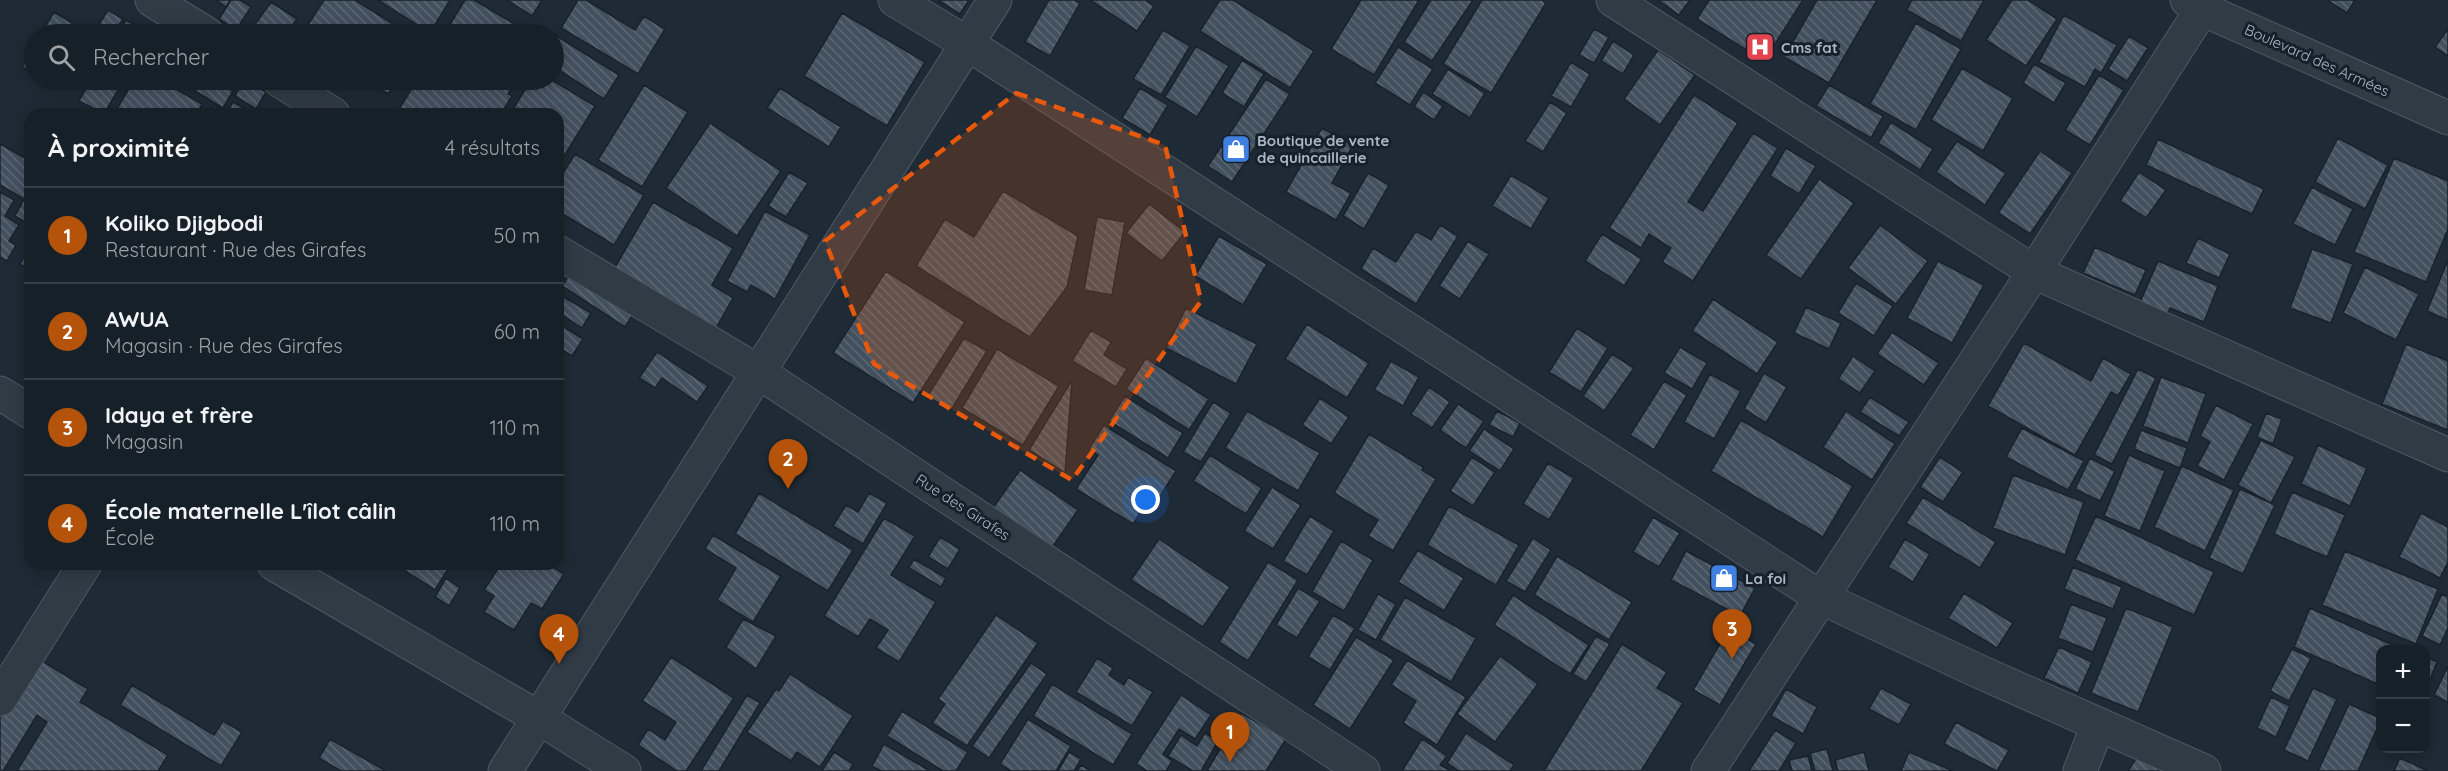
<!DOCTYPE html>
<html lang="fr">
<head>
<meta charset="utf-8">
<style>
	body { margin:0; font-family:Quicksand,sans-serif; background:#1f2830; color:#f1f3f6 }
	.controls { position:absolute; right:18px; bottom:18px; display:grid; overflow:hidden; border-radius:12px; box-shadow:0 3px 15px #0003 }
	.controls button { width:54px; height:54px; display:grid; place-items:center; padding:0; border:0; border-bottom:2px solid #353e45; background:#162028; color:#f1f3f6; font:30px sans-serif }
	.you { position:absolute; left:1146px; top:500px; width:21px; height:21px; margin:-15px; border:4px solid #fff; border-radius:50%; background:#1a73e8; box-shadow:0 0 0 9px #1a73e833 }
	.badge { display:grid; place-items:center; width:39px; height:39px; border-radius:50%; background:#b45309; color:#fff; font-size:20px; font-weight:700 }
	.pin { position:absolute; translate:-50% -50px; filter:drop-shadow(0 2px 3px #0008) }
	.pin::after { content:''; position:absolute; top:32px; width:21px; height:18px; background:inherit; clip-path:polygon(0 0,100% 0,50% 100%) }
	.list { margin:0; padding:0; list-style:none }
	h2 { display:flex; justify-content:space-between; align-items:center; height:78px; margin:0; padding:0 24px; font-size:26px }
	h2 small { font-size:20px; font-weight:400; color:#9ea3a8 }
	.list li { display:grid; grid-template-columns:39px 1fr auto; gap:18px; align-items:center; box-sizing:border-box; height:96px; padding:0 24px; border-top:2px solid #353e45 }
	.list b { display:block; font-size:22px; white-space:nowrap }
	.list p { margin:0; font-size:20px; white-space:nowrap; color:#9ea3a8 }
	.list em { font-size:20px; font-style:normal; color:#9ea3a8 }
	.icon { flex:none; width:33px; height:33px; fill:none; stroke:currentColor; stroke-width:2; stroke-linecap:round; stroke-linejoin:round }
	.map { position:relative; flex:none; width:2448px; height:771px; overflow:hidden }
	.search { position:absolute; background:#162028; box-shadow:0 3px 15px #0003; left:24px; top:24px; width:540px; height:66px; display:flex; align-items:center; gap:15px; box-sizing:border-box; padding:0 21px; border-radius:33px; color:#9ea3a8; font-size:22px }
	.panel { position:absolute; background:#162028; box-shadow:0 3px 15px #0003; left:24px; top:108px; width:540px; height:462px; border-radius:18px }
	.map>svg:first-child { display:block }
	.building { fill:url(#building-back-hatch); stroke:#19222c; stroke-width:1.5 }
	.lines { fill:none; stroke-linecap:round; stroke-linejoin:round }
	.minor-casing { stroke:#4e5964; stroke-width:35 }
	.minor { stroke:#313b46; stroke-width:33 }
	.marked { fill:#e8590c; fill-opacity:0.2; stroke:#e8590c; stroke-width:4.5; stroke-dasharray:12 8; stroke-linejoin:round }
	.labels { text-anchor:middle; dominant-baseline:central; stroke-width:6; stroke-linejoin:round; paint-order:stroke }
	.poi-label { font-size:15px; font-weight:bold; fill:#aab6c3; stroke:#17202a; text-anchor:start }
	.street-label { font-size:15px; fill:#aab6c3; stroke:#17202a }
</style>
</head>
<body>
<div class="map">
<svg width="2448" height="771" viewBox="0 0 2448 771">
	<defs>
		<pattern id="building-back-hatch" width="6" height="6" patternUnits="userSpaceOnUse" patternTransform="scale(1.5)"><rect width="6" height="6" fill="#43515f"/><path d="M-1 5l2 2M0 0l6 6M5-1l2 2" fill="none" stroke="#5b6874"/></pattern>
	</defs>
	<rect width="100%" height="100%" fill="#1e2a35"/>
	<path class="building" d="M216,0H230L226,7Z
		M231,0H240L251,7L236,30L219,19Z
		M324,0H355L409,34H302Z
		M378,0H450L430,33Z
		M465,0H474L531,34H444Z
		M507,0H542L532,16Z
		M578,0H586L635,30L644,16L665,29L638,74L561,28Z
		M938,0H969L960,14Z
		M1049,0H1075L1080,3L1050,56L1025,42Z
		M1090,0H1145L1154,6L1137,31Z
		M1220,0H1233L1314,51L1290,88L1200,31Z
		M1361,0H1419L1374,75L1331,49Z
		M1431,0H1473L1432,61L1404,42Z
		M1482,0H1542L1546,3L1491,93L1443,64Z
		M1658,0H1690L1679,15Z
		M1709,0H1803L1764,61L1697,19Z
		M1817,0H1877L1829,83L1784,57Z
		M1912,0H1984L1961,41L1907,10Z
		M2012,0H2028L2057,19L2026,66L1986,40Z
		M2327,0H2355L2347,13Z
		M271,2L297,19L286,34H251L249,33Z
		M108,10L123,19L113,34H93Z
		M54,12L82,29L79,34H41Z
		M842,13L925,62L887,126L804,76Z
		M2064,15L2117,45L2101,73L2095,69L2085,87L2039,62Z
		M126,20L150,34H118Z
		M1916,23L1961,49L1916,130L1870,104Z
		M1594,29L1609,37L1594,63L1579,55Z
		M2448,29V56L2435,47Z
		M1163,30L1190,46L1161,95L1133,79Z
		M555,35L619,75L604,99L554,67Z
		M2129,36L2148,48L2127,81L2108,69Z
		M1613,41L1634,55L1623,74L1601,61Z
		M34,46V74L22,67Z
		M1196,46L1229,66L1197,117L1165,97Z
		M1398,47L1433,69L1410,105L1375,83Z
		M1658,50L1695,75L1660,125L1624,99Z
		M1242,60L1264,74L1244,107L1222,93Z
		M1571,62L1590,74L1571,107L1551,96Z
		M2034,64L2066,83L2054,103L2023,83Z
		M1962,68L2013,98L1983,151L1931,120Z
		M1448,69L1485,93L1470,118L1432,94Z
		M2099,75L2124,90L2090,145L2065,130Z
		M1266,79L1290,94L1232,182L1208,166Z
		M70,80H87L83,87Z
		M91,80H124L104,114L79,101Z
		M134,80H141L148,84L151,80H160L202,104L197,114H114Z
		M191,80H214L233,91L223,108L187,86Z
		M244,80L266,92L256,109L235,96Z
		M366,80H397L388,94Z
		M417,80H517L508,94L512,96L501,114H396Z
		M531,80H552L595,106L558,166V114H510Z
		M644,85L688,112L642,187L598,160Z
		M1829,85L1883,116L1871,138L1816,106Z
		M780,88L841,127L829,147L767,108Z
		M1140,88L1168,105L1150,135L1122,118Z
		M1423,92L1443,106L1434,120L1414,107Z
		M1694,95L1738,123L1688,202L1703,211L1753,133L1778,148L1693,281L1662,262L1671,248L1649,234L1641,248L1609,228Z
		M233,102L251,112L250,114H238L229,109Z
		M1550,102L1567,113L1543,152L1525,141Z
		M215,106L223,111L221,114H211Z
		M1891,122L1933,149L1920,170L1878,143Z
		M710,123L781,171L737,236L666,188Z
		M1322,128L1353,145L1332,183L1351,193L1336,220L1286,192Z
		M2338,138L2388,165L2365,209L2315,182Z
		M2158,139L2264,189L2252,214L2146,165Z
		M1957,141L2006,173L1985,205L1936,172Z
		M0,144L30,161V225L15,216L24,199L0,185Z
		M1786,148L1816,166L1799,194L1770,176Z
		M2040,151L2072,173L2030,234L1998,213Z
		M575,154L644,195L614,245L558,211V181Z
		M2394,158L2448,181V229L2426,282L2354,252Z
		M789,172L808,183L786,217L768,206Z
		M2139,172L2166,190L2146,218L2120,201Z
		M1368,173L1389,185L1364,229L1343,216Z
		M1511,175L1549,198L1531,229L1492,206Z
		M1819,179L1854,203L1801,279L1766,255Z
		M2312,187L2353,209L2335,245L2293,224Z
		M1003,191L1078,236L1067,287L1030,337L916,266L945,219L974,237Z
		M0,192L14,200L5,216L19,225L9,241L16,245L7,261L0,257Z
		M653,202L733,248L712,285L733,298L716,328L614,269Z
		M1149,204L1185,232L1162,261L1126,233Z
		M765,211L810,235L775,299L751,285L747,292L727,281Z
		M1097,217L1125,222L1112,295L1084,290Z
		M1440,225L1458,236L1416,304L1361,269L1373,248L1396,262L1416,231L1431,240Z
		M1880,225L1928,261L1896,304L1848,268Z
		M1602,234L1642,259L1624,286L1585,261Z
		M1219,236L1267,264L1243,305L1195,276Z
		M2198,238L2230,254L2219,278L2186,263Z
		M1468,241L1489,254L1460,299L1439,286Z
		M30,246V270L20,264Z
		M2095,247L2146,270L2135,295L2083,273Z
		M2312,249L2353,264L2331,323L2290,308Z
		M2448,260V320L2427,311Z
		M1938,261L1984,285L1952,343L1907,318Z
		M2158,261L2218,286L2204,322L2170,308L2166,319L2138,307Z
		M2365,267L2419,294L2396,340L2343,313Z
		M574,268L637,308L625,327L562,286Z
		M886,271L965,322L913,403L833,353Z
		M1856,283L1893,306L1874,336L1838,313Z
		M562,296L591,313L582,328L558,312V303Z
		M1713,299L1778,342L1757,374L1692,331Z
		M1806,307L1841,323L1829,349L1794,333Z
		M1186,308L1257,344L1236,384L1166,348Z
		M558,323L583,339L572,356L558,347Z
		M1307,324L1369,363L1347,398L1285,359Z
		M1577,328L1608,348L1581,392L1549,372Z
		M1091,330L1111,342L1104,355L1127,369L1116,387L1072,361Z
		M1892,332L1939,363L1924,385L1877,354Z
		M964,338L987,351L951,410L927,397Z
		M2024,343L2091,381L2103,358L2131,374L2118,396L2111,392L2075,455L1988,406Z
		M2406,344L2448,361V430L2382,404Z
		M1680,347L1707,363L1692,389L1664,373Z
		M997,349L1059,386L1023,445L962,408Z
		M657,352L708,386L697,402L662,378L655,388L639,378Z
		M1612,354L1634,368L1604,411L1583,396Z
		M1853,356L1875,371L1860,393L1838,379Z
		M1146,358L1209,399L1189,430L1126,389Z
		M1391,361L1419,377L1403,406L1374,390Z
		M2138,369L2156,378L2112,464L2094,455Z
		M1764,373L1787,387L1766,423L1744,409Z
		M1710,374L1741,391L1714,439L1684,422Z
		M2161,377L2206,394L2188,443L2143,426Z
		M1072,380L1065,473L1029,450Z
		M1664,381L1687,395L1654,450L1630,435Z
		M1429,387L1450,402L1432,428L1411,414Z
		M1125,396L1183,433L1168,458L1109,421Z
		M1870,397L1909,422L1899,436L1860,412Z
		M1320,398L1349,417L1331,444L1302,425Z
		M1213,402L1231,413L1201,462L1183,452Z
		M1458,404L1484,421L1466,448L1440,430Z
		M2216,405L2253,424L2224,480L2197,466L2210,442L2200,436Z
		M1247,411L1320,453L1298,491L1225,448Z
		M1497,411L1520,423L1513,437L1489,425Z
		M1846,411L1895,444L1872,480L1823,447Z
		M2266,413L2282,419L2273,444L2257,437Z
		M1741,420L1853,486L1823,537L1711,471Z
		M1104,425L1176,471L1152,509L1145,505L1133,524L1076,489L1098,455L1089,449Z
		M2022,428L2084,461L2068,490L2006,457Z
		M1484,429L1514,449L1500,471L1469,451Z
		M2141,430L2187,448L2180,468L2134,449Z
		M1369,434L1423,467L1422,470L1436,479L1393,551L1368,536L1378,520L1334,493Z
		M2261,440L2295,457L2271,503L2238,485Z
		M2318,445L2367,468L2350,506L2301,484Z
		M1210,455L1262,488L1246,514L1193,481Z
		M2129,455L2165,471L2140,531L2104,516Z
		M1472,457L1495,472L1473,506L1450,491Z
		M1940,457L1963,472L1943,502L1920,487Z
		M2090,458L2115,471L2100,501L2075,489Z
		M1548,463L1574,478L1549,520L1523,504Z
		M2182,466L2234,490L2205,551L2154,527Z
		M1020,470L1078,510L1046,556L988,515Z
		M2013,475L2084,502L2065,555L1993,528Z
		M1272,487L1301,505L1273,549L1244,531Z
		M2240,489L2275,505L2243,574L2209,558Z
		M2292,492L2345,515L2327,557L2274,534Z
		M759,493L853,550L828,591L735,534Z
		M869,493L887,503L863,544L833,526L846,505L858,512Z
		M1923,497L1996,542L1980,568L1906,523Z
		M1449,506L1519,545L1496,585L1427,545Z
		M2421,513L2448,527V562L2440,578L2399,557Z
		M1310,516L1334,531L1307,575L1283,561Z
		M2096,516L2214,572L2194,615L2075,560Z
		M1653,517L1680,533L1659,567L1633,552Z
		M884,518L915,536L891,575L936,602L899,662L876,648L888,630L870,619L858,637L824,616Z
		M713,535L781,576L753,622L717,600L736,568L705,549Z
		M940,537L960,549L948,569L928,557Z
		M1533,538L1551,550L1525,592L1506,581Z
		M1159,539L1230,587L1203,627L1131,580Z
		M1905,539L1930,554L1913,582L1888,567Z
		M1341,541L1373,560L1344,611L1312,592Z
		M1418,550L1464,578L1444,611L1398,582Z
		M1686,551L1755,588L1740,616L1671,580Z
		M2345,551L2438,589L2416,644L2322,605Z
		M1557,556L1632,602L1609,640L1534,595Z
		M914,559L946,578L941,587L909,568Z
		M1268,562L1298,580L1248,661L1219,642Z
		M401,564H451L435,590L399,567Z
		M501,564H548L564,574L542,609L531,603L514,630L484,612L494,596L484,590Z
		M2073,567L2122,587L2113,609L2064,589Z
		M446,578L460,588L449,606L435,597Z
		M1298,588L1320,601L1297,638L1276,625Z
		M1964,593L2013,623L1997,648L1948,618Z
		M1378,594L1396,604L1376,640L1358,630Z
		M2442,594L2448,597V628L2440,645L2422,636Z
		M1513,595L1589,645L1570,674L1494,625Z
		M1405,597L1476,638L1451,682L1380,640Z
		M2071,604L2107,618L2093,652L2058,638Z
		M2126,608L2173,627L2138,712L2091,693Z
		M2310,608L2404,650H2380V685L2294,647Z
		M996,615L1038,643L967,746L932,723L945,704L938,699Z
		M1333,615L1355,628L1330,670L1308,657Z
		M743,619L776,636L756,669L726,647Z
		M1729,628L1756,644L1720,705L1693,690Z
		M1596,636L1610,644L1586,682L1573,674Z
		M1356,637L1394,660L1350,729L1313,705Z
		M1622,644L1667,672L1657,688L1683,703L1641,771H1544Z
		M2059,647L2092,662L2078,693L2044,678Z
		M2292,649L2311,658L2289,701L2270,691Z
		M34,656L88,689L80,702L168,755L158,771H17L47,722L37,715L3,771H0V712Z
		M1500,656L1538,684L1495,742L1457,714Z
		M671,657L734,698L686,771H677L638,745L648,729L665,740L676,722L642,701Z
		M2426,657L2437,662L2426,689Z
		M1097,658L1113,668L1109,675L1124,685L1128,677L1153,692L1132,726L1076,692Z
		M1407,660L1466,697L1437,745L1403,723L1416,701L1391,685Z
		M1031,663L1047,674L989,758L972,746Z
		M2448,666V702L2434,695Z
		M790,674L853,716L820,767L797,752L791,761L747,732L776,689L779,691Z
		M1052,684L1132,734L1113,765L1033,716Z
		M132,685L214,735L223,721L242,732L221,766L120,705Z
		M1881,688L1911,704L1899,725L1869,709Z
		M2313,688L2337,699L2308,761L2284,750Z
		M1786,689L1817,707L1803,734L1771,716Z
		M747,695L760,703L719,771H701Z
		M1181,695L1211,715L1195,739L1179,729L1163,754L1172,761L1166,771H1147L1136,764Z
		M2271,697L2290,706L2276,737L2257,728Z
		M2349,704L2380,718V722L2358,771H2318Z
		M902,711L968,752L956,771H943L887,736Z
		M1241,713L1286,739L1266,771H1207Z
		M1028,719L1071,746L1056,771H1011L1000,764Z
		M1956,722L2009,750L1997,771L1944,744Z
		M1775,730L1796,743L1779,771H1749Z
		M1205,733L1218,741L1201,771H1193L1168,756L1181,735L1197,746Z
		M1466,733L1514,765L1510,771H1459L1447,763Z
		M330,739L386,771H341L319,758Z
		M1422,739L1447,756L1440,765L1451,771H1402Z
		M884,744L930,771H881L872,766Z
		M1827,749L1833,771H1815L1810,753Z
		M834,752L853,764L849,771H822Z
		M1069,752L1081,759L1074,771H1058Z
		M1864,752L1869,771H1838L1835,760Z
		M1909,752L1953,771H1901Z
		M1808,756L1812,771H1792L1789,760Z
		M2137,757L2161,771H2128Z
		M2400,758L2428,771H2394Z
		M1081,765L1091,771H1077Z"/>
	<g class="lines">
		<g class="minor-casing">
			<path id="minor" d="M152,0L207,34
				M895,0L968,44L1820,597L1978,671L2204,771
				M1613,0L2034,272L2448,455
				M2187,0L2202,9L2448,118
				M279,80L333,114
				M558,252L757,371L1363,771
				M0,393L30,412
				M274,564L539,718L624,771
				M0,699L85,564
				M505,771L995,0
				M1708,771L2034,272L2202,9
				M2080,771L2098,725"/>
		</g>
		<use href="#minor" class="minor"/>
	</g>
	<path class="marked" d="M1016,93L1165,145L1201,301L1072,480L874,364L825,241Z"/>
	<defs>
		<g id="hospital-square" transform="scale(1.5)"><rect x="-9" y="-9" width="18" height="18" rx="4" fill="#e0444e" stroke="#17202a"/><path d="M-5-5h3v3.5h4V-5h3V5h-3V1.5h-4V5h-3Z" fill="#fff"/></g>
		<g id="shop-square" transform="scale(1.5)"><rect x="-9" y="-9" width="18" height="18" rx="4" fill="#3f7fe0" stroke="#17202a"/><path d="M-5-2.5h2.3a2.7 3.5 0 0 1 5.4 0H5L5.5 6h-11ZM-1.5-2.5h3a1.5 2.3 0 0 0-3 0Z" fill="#fff"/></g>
	</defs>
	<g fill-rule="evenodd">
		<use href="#hospital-square" x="1760" y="47"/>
		<use href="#shop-square" x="1236" y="149"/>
		<use href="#shop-square" x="1724" y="578"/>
	</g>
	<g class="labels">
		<g class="poi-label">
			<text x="1781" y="47">Cms fat</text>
			<text x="1257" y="140">Boutique de vente<tspan x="1257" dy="17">de quincaillerie</tspan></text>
			<text x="1745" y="578">La foi</text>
		</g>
		<g class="street-label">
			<text transform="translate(2317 60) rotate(24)">Boulevard des Armées</text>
			<text transform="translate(963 507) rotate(33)">Rue des Girafes</text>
		</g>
	</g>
</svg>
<div class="controls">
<button>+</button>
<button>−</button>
</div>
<div class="you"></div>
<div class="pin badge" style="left:1230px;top:762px">1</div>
<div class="pin badge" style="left:788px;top:489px">2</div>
<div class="pin badge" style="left:1732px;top:659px">3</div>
<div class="pin badge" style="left:559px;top:664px">4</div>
<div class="search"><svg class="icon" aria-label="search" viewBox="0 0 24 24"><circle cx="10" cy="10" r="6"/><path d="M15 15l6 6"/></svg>Rechercher</div>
<section class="panel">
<h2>À proximité<small>4 résultats</small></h2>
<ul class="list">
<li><span class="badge">1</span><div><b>Koliko Djigbodi</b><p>Restaurant · Rue des Girafes</p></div><em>50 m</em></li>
<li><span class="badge">2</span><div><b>AWUA</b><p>Magasin · Rue des Girafes</p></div><em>60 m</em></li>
<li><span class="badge">3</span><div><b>Idaya et frère</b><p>Magasin</p></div><em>110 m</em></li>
<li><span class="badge">4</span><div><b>École maternelle L'îlot câlin</b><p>École</p></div><em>110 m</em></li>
</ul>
</section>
</div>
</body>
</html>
